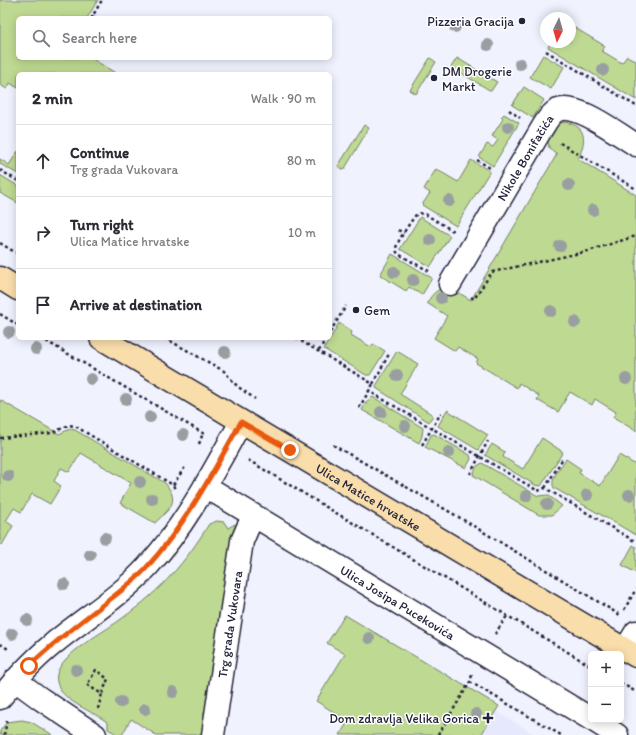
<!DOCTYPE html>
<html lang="en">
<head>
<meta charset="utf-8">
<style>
	body { margin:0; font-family:Itim,sans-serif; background:#f2f2f3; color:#2b2b33 }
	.controls { position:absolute; right:12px; bottom:12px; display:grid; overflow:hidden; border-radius:6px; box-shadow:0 2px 10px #0003 }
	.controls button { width:36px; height:36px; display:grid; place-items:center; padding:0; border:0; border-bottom:1px solid #e1e1e2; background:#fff; color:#2b2b33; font:20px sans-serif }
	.compass { position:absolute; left:540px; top:12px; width:36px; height:36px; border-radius:50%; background:#fff; box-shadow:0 2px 10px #0003; rotate:185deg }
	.stop { position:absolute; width:12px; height:12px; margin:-9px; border:3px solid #ea580c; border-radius:50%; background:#fff }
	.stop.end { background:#ea580c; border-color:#fff; box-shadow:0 1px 4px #0008 }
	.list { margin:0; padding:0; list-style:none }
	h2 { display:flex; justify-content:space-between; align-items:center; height:52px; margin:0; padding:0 16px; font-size:17px }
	h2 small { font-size:13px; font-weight:400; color:#7c7c81 }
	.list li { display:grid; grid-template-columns:26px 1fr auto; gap:12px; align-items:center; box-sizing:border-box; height:72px; padding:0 16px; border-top:1px solid #e1e1e2 }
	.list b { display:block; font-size:15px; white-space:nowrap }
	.list p { margin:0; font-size:13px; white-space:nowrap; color:#7c7c81 }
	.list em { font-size:13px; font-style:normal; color:#7c7c81 }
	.icon { flex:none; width:22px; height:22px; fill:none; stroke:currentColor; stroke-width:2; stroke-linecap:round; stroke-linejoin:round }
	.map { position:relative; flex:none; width:636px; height:735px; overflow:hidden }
	.search { position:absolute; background:#fff; box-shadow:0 2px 10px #0003; left:16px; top:16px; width:316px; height:44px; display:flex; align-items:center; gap:10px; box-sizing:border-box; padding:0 14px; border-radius:6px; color:#7c7c81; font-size:15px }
	.panel { position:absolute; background:#fff; box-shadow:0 2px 10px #0003; left:16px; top:72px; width:316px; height:268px; border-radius:6px }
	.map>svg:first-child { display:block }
	.built { fill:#e6e9fe }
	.green { fill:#bed991; stroke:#707e66 }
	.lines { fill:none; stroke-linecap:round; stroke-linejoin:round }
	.minor-casing { stroke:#22223b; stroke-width:25 }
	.major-casing { stroke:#22223b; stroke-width:25 }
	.path { stroke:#22223b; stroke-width:2.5; stroke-dasharray:3 3; stroke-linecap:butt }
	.minor { stroke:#fff; stroke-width:22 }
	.major { stroke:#f9deab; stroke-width:22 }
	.tree { fill:#999ea1 }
	.route { stroke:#ea580c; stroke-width:5 }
	.poi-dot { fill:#22223b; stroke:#fff; stroke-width:1.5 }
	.labels { text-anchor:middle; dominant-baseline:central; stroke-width:3; stroke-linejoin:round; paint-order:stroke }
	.poi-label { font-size:13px; fill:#22223b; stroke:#fff; text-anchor:end }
	.street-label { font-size:13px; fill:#22223b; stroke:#fff }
</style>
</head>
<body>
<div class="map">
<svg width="636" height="735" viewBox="0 0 636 735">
	<rect width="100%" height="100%" fill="#f0f2fe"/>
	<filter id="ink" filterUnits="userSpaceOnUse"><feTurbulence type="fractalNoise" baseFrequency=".025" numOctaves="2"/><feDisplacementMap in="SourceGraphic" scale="8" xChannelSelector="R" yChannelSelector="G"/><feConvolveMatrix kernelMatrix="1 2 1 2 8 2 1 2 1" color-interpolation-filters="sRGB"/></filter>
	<g filter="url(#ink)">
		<path class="built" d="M479,701L536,735H456Z"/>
		<path class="green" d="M0,0H98L87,18H18V58H91L117,74H18V88L10,83L7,89L0,85Z
			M570,25L605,46L602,51L622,63L627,56L636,61V100L548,47L551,42H570Z
			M543,55L564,67L551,89L530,77Z
			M430,58L436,62L416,94L410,90Z
			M457,58L497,82L491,91L451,67Z
			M524,87L544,100L533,118L512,105Z
			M504,114L519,123L493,166L479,157L487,144L493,147L498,140L492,136L503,119L501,117Z
			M565,122C588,126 586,142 578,159L636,195V431L613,417L616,412L595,399L592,405L570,392L558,412L537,400L539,396L519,383L517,388L476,363L478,359L458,347L455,351L434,338L447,316L427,303C433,293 435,291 447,286L471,300L557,154L549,148L548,141L546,139C551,131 554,124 565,122Z
			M364,125L369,128L344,170L338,166Z
			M18,151V174L0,164V159L9,165Z
			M471,160L490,171L456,226L422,205L430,193L424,189L436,169L458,182Z
			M0,175L18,186V203L0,193Z
			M420,217L450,236L430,267L400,249Z
			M392,254L432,278L422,295L409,287L406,291L380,275Z
			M339,323L352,332L351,335L371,347L373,344L385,351L370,375H366L324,349Z
			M397,351L418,364L400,394L433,415L429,422L376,388V386Z
			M373,397L423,428L422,436L419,443L362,410L367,401Z
			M0,400L59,434L70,429L75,430L165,483C181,502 169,509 155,523L120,503L131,483L81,453L69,472L61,468L54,481L61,486L50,504L32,494L21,512L14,508L6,521L13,526L2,545L0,544Z
			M447,410L488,435L478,450L438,426Z
			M434,434L470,455L471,459L466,468L425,447L431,435Z
			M542,438L563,452L541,486L535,485L485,455L492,444L505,452L503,457L523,469Z
			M619,455L636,465V535L554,488C549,479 561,467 566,459L581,469L579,473L600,486Z
			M482,463L538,496L548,495L562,506L552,515H539L473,475L476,467Z
			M217,521L224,522L228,528L235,524L237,536L208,735H156L131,719L122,735H118L108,729V723C94,711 64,703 58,685C54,676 59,667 65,660C81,643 104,632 124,617C161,590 185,563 209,524Z
			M633,545L636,547V573L622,565Z
			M345,615L499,706L481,735H340L348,721L316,701L345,654L327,643Z
			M22,720L31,722L53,735H0V731L7,722Z"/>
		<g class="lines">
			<g class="minor-casing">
				<g id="minor">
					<path id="s1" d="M450,284L541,130C545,124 549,115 556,111C575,100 619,135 636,145"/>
					<path id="s2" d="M205,486L591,719"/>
					<path d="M625,650L636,632"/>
					<path d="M15,680L41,699L95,735"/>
					<path d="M0,698C16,679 33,660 53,644C84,618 120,597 147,567C186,525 213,472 241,422"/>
					<path d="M593,720L617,735"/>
					<path id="s3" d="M213,735L242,541L248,527L255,517"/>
				</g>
			</g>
			<g class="major-casing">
				<g id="major">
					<path d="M0,278L18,289"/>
					<path id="s4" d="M101,338L636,656"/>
				</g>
			</g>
			<path class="path" d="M94,18L92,17L102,0
				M546,51L636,106
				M509,110L520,118
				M560,143L636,189
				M477,160L490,168
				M0,170L18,181
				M398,230L404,233
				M0,243L18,254
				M429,271L398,254C397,252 396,251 396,248C397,242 412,219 416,215C419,213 422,213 425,214L453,231
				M471,297L474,299L492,272L585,252L636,236
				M0,314L18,325
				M330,332L346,306
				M41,338L206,435
				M165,338L224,371L237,386L255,399
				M296,338L373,384L369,391L538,491L545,488L636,542
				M319,351L326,338
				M373,384L389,354
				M359,408L369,391
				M0,438L52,433L69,425L75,426L173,485L175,489
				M199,444L203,433
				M333,445L457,516L620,615
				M422,445L441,413
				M248,460L591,666
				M470,474L488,441
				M173,485L185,467
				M545,488L563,458
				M624,610L636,589
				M495,634L507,616
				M0,644L10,650
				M470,682L561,735
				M621,683L636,692
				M98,709L102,694L87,685L96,670L108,679L102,694
				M4,735L7,721
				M438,735L470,682L472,675"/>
			<use href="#minor" class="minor"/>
			<use href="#major" class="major"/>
		</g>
		<g class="tree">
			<circle cx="455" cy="27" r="6"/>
			<circle cx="488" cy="45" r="6"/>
			<circle cx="520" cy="64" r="6"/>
			<circle cx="603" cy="70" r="6"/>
			<circle cx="508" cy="127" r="6"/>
			<circle cx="569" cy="185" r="6"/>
			<circle cx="449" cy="201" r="6"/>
			<circle cx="593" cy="210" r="6"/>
			<circle cx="430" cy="240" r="6"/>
			<circle cx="560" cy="246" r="6"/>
			<circle cx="394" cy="272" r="6"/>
			<circle cx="413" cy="280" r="6"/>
			<circle cx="441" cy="298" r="6"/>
			<circle cx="551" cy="311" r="6"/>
			<circle cx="575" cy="322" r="6"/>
			<circle cx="9" cy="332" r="6"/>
			<circle cx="36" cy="349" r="6"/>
			<circle cx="225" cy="352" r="6"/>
			<circle cx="397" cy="375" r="6"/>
			<circle cx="91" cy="379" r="6"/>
			<circle cx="626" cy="379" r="6"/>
			<circle cx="126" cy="399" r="6"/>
			<circle cx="381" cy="412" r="6"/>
			<circle cx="150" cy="417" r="6"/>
			<circle cx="405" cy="426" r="6"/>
			<circle cx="183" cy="435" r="6"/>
			<circle cx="449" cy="452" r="6"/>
			<circle cx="8" cy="476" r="6"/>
			<circle cx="140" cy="482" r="6"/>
			<circle cx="587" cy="495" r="6"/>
			<circle cx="629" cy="495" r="6"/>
			<circle cx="526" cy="496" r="6"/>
			<circle cx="152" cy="499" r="6"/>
			<circle cx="547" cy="504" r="6"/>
			<circle cx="105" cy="538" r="6"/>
			<circle cx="90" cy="555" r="6"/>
			<circle cx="64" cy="584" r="6"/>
			<circle cx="27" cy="620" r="6"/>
			<circle cx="12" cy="634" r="6"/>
			<circle cx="369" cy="638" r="6"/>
			<circle cx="76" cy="670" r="6"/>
			<circle cx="173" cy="692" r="6"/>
			<circle cx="121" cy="702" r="6"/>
			<circle cx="145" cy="709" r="6"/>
			<circle cx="476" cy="714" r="6"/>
		</g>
	</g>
	<g class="lines" filter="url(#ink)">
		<path class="route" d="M29,666C53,643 78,624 104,604C119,592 135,581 147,567C186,524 213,472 241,422L290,450"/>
	</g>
	<g class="poi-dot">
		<circle cx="522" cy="21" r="4"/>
		<circle cx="434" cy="78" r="4"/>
		<circle cx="356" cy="310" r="4"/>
		<path d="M486 712h4v4h4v4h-4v4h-4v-4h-4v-4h4z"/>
	</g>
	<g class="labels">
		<g class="poi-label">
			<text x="514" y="21">Pizzeria Gracija</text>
			<text x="442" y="71" text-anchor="start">DM Drogerie<tspan x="442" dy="15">Markt</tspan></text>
			<text x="364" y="310" text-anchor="start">Gem</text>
			<text x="479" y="718">Dom zdravlja Velika Gorica</text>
		</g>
		<g class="street-label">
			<text stroke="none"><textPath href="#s1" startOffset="147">Nikole Bonifačića</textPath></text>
			<text stroke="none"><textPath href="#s4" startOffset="311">Ulica Matice hrvatske</textPath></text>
			<text stroke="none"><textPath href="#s2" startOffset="225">Ulica Josipa Pucekovića</textPath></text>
			<text stroke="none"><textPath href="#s3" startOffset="112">Trg grada Vukovara</textPath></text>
		</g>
	</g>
</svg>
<div class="controls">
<button>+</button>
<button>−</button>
</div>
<svg class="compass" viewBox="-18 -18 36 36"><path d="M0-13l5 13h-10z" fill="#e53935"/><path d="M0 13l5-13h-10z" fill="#7c7c81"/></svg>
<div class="stop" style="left:29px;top:666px"></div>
<div class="stop end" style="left:290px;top:450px"></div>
<div class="search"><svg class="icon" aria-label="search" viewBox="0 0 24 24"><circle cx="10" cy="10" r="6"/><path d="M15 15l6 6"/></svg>Search here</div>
<section class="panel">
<h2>2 min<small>Walk · 90 m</small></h2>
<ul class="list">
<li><svg class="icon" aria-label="ahead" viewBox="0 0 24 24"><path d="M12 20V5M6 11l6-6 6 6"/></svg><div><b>Continue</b><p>Trg grada Vukovara</p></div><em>80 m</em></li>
<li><svg class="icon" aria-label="right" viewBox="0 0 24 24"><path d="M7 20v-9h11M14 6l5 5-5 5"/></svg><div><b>Turn right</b><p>Ulica Matice hrvatske</p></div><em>10 m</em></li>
<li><svg class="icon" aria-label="arrive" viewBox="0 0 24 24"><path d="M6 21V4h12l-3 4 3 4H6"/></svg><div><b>Arrive at destination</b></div></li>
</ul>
</section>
</div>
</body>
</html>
